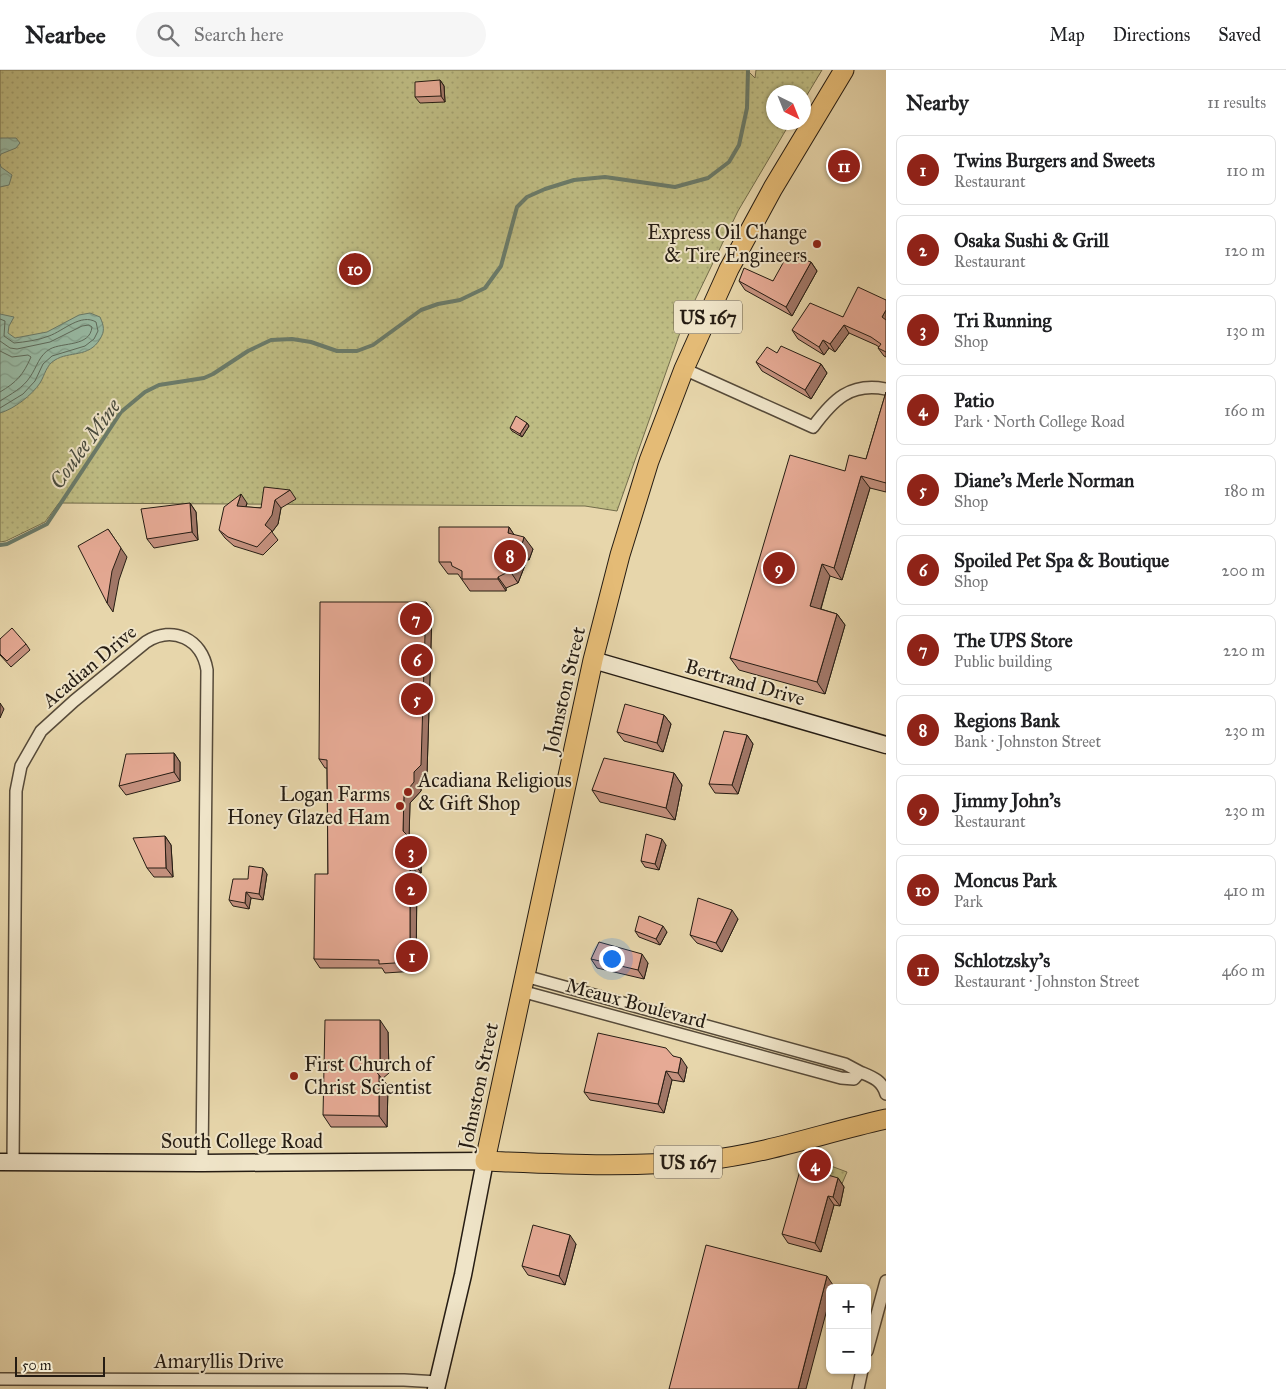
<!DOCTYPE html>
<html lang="en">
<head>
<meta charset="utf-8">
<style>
	body { margin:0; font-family:"IM FELL Great Primer",serif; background:#f6f6f6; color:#202124 }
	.controls { position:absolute; right:15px; bottom:15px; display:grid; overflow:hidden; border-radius:8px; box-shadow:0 1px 4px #0004 }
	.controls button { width:45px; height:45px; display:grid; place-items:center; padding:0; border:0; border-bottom:1px solid #e0e0e0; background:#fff; color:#202124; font:25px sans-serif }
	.compass { position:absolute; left:766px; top:15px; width:45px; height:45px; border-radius:50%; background:#fff; box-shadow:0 1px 4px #0004; rotate:137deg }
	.scale { position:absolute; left:15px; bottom:12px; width:90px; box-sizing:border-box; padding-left:5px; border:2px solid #251c13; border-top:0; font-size:14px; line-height:18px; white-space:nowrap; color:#251c13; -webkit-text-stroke:4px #efe4c8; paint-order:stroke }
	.you { position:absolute; left:611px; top:888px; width:18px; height:18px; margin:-12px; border:4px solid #fff; border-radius:50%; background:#1a73e8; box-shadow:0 0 0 8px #1a73e833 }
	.badge { display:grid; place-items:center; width:32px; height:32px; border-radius:50%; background:#8f2418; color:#fff; font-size:16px; font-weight:700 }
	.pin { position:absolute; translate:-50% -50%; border:2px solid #fff; box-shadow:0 1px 5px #0006 }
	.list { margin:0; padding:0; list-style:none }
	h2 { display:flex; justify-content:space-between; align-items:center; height:65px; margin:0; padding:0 20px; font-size:21px }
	h2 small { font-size:16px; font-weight:400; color:#757577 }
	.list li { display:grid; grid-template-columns:32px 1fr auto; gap:15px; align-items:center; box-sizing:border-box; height:70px; margin:0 10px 10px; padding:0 10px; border:1px solid #e0e0e0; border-radius:8px }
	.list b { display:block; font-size:19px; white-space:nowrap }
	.list p { margin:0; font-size:16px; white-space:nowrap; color:#757577 }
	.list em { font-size:16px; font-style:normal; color:#757577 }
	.icon { flex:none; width:28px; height:28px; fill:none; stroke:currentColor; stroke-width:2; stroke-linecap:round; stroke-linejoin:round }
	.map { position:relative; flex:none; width:886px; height:1319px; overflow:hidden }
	header { display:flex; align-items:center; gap:30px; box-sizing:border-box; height:70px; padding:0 25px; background:#fff; border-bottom:1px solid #e0e0e0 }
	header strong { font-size:24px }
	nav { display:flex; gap:28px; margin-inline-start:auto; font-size:18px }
	.search { width:350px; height:45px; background:#f6f6f6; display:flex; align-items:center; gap:12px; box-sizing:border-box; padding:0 18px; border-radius:28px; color:#757577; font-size:19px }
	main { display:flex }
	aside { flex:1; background:#fff }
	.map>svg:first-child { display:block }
	.park { fill:url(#park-dots); stroke:#726c4b }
	.water { fill:url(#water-waves); stroke:#6a7b6a }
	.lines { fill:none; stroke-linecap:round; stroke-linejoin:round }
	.shore { stroke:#5e6b5c; stroke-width:1 }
	.stream { stroke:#6a7b6a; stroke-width:4 }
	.street-casing { stroke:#564a39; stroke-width:14 }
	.secondary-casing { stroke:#251c13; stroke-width:19 }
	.primary-casing { stroke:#251c13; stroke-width:21 }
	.street { stroke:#efe4c8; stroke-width:11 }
	.secondary { stroke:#efe4c8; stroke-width:16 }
	.primary { stroke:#e4bb76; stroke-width:19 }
	.wall { fill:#c69280; stroke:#251c13 }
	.shaded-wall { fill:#a17768; stroke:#251c13 }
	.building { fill:#e6aa95; stroke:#251c13 }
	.poi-dot { fill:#8f2418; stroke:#efe4c8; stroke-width:2 }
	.labels { text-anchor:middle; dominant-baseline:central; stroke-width:4; stroke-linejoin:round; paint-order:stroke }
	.shield { fill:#efe4c8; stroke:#625849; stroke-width:1 }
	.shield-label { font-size:19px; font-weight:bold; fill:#251c13 }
	.poi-label { font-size:20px; fill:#251c13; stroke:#efe4c8; text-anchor:end }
	.street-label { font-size:20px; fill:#251c13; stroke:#efe4c8 }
	.water-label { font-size:21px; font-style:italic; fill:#484b3e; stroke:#efe4c8 }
</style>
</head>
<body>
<header>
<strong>Nearbee</strong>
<div class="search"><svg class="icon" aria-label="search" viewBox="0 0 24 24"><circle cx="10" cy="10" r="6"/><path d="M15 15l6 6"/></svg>Search here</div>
<nav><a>Map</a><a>Directions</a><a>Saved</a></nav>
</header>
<main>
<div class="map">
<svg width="886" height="1319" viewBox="0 0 886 1319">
	<defs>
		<pattern id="park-dots" width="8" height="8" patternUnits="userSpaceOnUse" patternTransform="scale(1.25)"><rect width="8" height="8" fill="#bebc83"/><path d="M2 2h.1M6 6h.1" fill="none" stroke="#a3a170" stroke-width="1.8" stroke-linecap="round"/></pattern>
		<pattern id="water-waves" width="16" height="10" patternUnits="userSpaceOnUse" patternTransform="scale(1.25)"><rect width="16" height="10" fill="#98baa4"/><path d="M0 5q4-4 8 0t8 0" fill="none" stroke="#839f8c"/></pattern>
	</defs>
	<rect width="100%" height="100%" fill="#e7d6ab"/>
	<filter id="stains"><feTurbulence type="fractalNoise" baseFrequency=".004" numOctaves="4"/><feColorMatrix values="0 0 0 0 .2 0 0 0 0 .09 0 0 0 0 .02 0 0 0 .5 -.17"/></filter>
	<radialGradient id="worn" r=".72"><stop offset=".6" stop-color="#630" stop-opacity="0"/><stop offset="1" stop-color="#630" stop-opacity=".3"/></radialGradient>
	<path class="park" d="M0,0H747L755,8L756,0H822L804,30V22H774V52L790,53L738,141L682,257L617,441L585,436L59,433L45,452L6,471L0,472Z
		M807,1087L847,1102L841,1116L800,1104Z"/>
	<path class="water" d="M0,68H16L20,73L16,78L1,84L0,86Z
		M0,94L1,97L12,105L9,115L0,117Z
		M90,243L100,247C104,256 105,261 100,269C89,288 69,281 55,290C46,295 45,305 40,313C32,325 14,339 0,343V244L14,247L9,256L8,263L15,268L47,262L79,245Z"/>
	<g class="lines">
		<path class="shore" d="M0,249L5,251L4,266L14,273C25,272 39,270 49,266C63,261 81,243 96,252L98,261L94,269L85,276L52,286L43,294L35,311L23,324L0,338
			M0,271L10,278L17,279L50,272L82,256L89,255L92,257C90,277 63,272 50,279C39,285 37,297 30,307C23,318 11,324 0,331
			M0,281L12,287L28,285L31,287C23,305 17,312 0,322"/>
		<path class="stream" d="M0,475L7,474L47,454L121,342L145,322L159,315L204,308L213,304L248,281L271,270L292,269L311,272L337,281H357L373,275L421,240L438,234L460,230L485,218L501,196L517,137L527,127L545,119L574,110L605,107L675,117L708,108L729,92L739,75L747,38L748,0"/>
		<g class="street-casing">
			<path id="street" d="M684,299L813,357C833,330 850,312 886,319
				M525,906L845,994L860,1002
				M521,921L841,1008L854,1009L860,1002C872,1007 882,1010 886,1024
				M13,1093L16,721L21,696L41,661L74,631L146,572C173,555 202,569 207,600L202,1093
				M867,1281L886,1211
				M0,1309L404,1310L438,1312
				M858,1319L862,1300"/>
		</g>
		<g class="secondary-casing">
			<path id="secondary" d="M593,590L886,675
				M0,1092L202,1093L485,1091L463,1205L436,1319"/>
		</g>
		<g class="primary-casing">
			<path id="primary" d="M844,0L773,118L729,199L684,299L649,391L620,485L593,590L485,1091C559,1094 634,1098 708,1090C769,1083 827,1062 886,1049"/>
		</g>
		<use href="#street" class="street"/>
		<use href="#secondary" class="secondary"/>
		<use href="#primary" class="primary"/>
	</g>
	<path class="wall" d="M440,10L444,16L445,32L420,33L415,27Z
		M811,192L817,201L792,246L745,220L739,211H773Z
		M886,230V287L884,286L878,278L879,277L876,275L849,263L835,282L829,278L824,285L798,269L792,260L843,247Z
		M777,283L821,294L827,303L811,329L762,301L756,292Z
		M886,322V422L870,418L842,510L830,506L821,539L837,544L845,555L825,624L739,600L730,588L845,401L866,389Z
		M527,353L529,356L522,367L512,361L510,358Z
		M290,420L296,429L281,438L278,454L272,462L278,470L263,485L234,476L225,468L219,460L247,433L246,437L261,438Z
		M190,433L196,442L198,470L154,478L147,469Z
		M509,457L514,465L533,479L529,490H527L518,513L506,518V521H470L458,504H448L439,492Z
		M426,532L432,541L427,704L421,711V721L410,733L409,767L410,768H415L421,777V803H417L416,901L385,903L382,898H320L314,889L328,804L327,698H325L319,689Z
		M0,569L26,574L30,580L11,597L0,585Z
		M664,645L671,654L663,682L624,671L617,662Z
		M747,665L753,674L738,724L715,723L709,714Z
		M174,683L180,692V711L126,725L119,716Z
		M674,703L682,715L675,750L600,732L592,720Z
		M165,766L171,775L173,807H154L147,798Z
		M666,775L659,800L645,797L641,791Z
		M267,804L263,830L251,828L249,839L233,836L229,830L248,809Z
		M738,849L722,882L697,873L690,865Z
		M635,861L667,862L660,875L639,867Z
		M591,889L648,893L644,909L597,898Z
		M388,962L389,1003L382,1009L388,1016L387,1057H331L323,1045Z
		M673,986L687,997L684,1012L672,1010L664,1043L590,1030L584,1022Z
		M838,1108L844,1117L840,1136L834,1135L821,1182L788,1173L782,1164Z
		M576,1174L565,1215L528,1205L522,1196Z"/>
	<path class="shaded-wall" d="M440,10L444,16L445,32L441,26Z
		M811,192L817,201L792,246L786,237Z
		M886,240V252L882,247Z
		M844,255L849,263L835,282L830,274Z
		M823,270L829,278L824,285L819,277Z
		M821,294L827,303L811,329L805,320Z
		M527,353L529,356L522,367L520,364Z
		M861,406L870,418L842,510L834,498Z
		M241,424L247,433L243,445L237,436Z
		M275,430L281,438L278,454L272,462L265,455Z
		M190,433L196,442L198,470L192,462Z
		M509,457L517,469L508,463Z
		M108,459L127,487L119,510L113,542L107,533Z
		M524,467L533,479L529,490L521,478Z
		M519,478L527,490L518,513L510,501Z
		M822,494L830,506L818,548L810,536Z
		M498,507L506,518V521L498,509Z
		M426,532L432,541L427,704L421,711V721L410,733L409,769L403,761L404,724L414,702Z
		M837,544L845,555L825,624L817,612Z
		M0,633L4,639L0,648Z
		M664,645L671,654L663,682L657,673Z
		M747,665L753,674L738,724L732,715Z
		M174,683L180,692V711L174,702Z
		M674,703L682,715L675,750L666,738Z
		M165,766L171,775L173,807L166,798Z
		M415,768L421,777V803L415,794Z
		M662,769L666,775L659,800L655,794Z
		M410,794L417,803L416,901L410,892Z
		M263,798L267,804L263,830L259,824Z
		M246,822L251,828L249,839L245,833Z
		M732,840L738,849L722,882L716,873Z
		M663,856L667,862L660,875L656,869Z
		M642,884L648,893L644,909L638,900Z
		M380,950L388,962L389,1003L380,991Z
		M681,988L687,997L684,1012L678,1003Z
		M666,1001L672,1010L664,1043L658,1034Z
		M379,1005L388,1016L387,1057L379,1046Z
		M838,1108L844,1117L840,1136L833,1127Z
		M828,1126L834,1135L821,1182L815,1173Z
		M570,1165L576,1174L565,1215L559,1206Z
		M827,1206L833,1215L832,1218H830V1228L806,1319H798Z"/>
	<path class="building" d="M440,10L441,26L415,27V12Z
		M788,184L811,192L786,237L739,211L744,198L773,211Z
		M858,217L886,230V240L882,247L886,250V282L878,278L881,274L871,267L844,255L830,274L823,270L819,277L792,260L810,233L843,247Z
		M781,276L821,294L805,320L756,292L767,277L777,283Z
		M886,322V413L861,406L834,498L822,494L810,536L837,544L817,612L730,588L790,385L845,401L849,385L866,389Z
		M516,346L527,353L520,364L510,358Z
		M264,417L290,420L275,430L272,445L265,455L272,461L257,477L228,467L219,460L224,437L241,424L237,436L261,438Z
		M190,433L192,462L147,469L141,439Z
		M439,457H509L508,463L524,467L521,478H519L510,501L498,507V509H462V501L452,496L451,492H439Z
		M108,459L121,478L112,501L107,533L78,476Z
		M320,532H426L421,695L414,702V712L404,724L403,761L410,768H415V794H410V892L379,894V890L314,889L315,804H328L327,690L319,689Z
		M12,558L26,574L7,591L0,584V569Z
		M625,634L664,645L657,673L617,662Z
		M724,661L747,665L732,715L709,714Z
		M174,683V702L119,716L126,684Z
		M604,688L674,703L666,738L592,720Z
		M646,764L662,769L655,794L641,791Z
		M165,766L166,798H147L133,768Z
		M249,796L263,798L259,824L246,822L245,833L229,830L233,809H248Z
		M698,828L732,840L716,873L690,865Z
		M639,846L663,856L656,869L635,861Z
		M599,872L642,884L638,900L591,889Z
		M325,950H380V991L373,998L379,1005V1046L323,1045Z
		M598,963L666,978L673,986L681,988L678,1003L666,1001L658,1034L584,1022Z
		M801,1097L838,1108L833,1127L828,1126L815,1173L782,1164Z
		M533,1155L570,1165L559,1206L522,1196Z
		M706,1175L827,1206L798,1319H669Z"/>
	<g class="poi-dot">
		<circle cx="817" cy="174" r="5"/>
		<circle cx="408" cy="722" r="5"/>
		<circle cx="400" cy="736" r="5"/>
		<circle cx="294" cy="1006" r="5"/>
	</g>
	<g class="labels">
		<g class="shield">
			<rect x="674" y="230.5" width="68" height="33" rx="4"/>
			<rect x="654" y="1075.5" width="68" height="33" rx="4"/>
		</g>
		<g class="shield-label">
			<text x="708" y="247">US 167</text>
			<text x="688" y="1092">US 167</text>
		</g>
		<g class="poi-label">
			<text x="807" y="162">Express Oil Change<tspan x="807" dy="23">&amp; Tire Engineers</tspan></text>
			<text x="418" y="710" text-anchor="start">Acadiana Religious<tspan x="418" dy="23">&amp; Gift Shop</tspan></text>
			<text x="390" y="724">Logan Farms<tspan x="390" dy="23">Honey Glazed Ham</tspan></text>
			<text x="304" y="994" text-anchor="start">First Church of<tspan x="304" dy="23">Christ Scientist</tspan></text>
		</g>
		<g class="street-label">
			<text transform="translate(89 596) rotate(-40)">Acadian Drive</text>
			<text transform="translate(745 612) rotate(16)">Bertrand Drive</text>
			<text transform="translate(564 620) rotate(-77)">Johnston Street</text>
			<text transform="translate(636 933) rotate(15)">Meaux Boulevard</text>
			<text transform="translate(478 1016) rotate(-78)">Johnston Street</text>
			<text x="242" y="1071">South College Road</text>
			<text x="219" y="1291">Amaryllis Drive</text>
		</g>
		<g class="water-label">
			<text transform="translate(85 374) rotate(-54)">Coulee Mine</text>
		</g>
	</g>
	<rect width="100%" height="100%" filter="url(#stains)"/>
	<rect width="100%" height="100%" fill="url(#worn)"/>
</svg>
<div class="controls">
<button>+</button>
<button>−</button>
</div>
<svg class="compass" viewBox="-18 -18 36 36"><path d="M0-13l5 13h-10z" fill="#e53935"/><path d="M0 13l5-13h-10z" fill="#757577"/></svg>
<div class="scale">50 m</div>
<div class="you"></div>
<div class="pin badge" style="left:412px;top:886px">1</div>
<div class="pin badge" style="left:411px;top:819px">2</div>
<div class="pin badge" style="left:411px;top:782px">3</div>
<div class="pin badge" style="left:815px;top:1095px">4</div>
<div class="pin badge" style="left:417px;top:629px">5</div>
<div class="pin badge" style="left:417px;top:590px">6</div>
<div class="pin badge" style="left:416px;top:549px">7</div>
<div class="pin badge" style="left:510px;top:486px">8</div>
<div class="pin badge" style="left:779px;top:498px">9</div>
<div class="pin badge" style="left:355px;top:199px">10</div>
<div class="pin badge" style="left:844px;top:96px">11</div>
</div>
<aside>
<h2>Nearby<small>11 results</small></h2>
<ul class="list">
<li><span class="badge">1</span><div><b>Twins Burgers and Sweets</b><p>Restaurant</p></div><em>110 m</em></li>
<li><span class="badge">2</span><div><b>Osaka Sushi &amp; Grill</b><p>Restaurant</p></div><em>120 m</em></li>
<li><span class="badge">3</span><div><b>Tri Running</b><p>Shop</p></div><em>130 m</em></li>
<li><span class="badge">4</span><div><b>Patio</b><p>Park · North College Road</p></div><em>160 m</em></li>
<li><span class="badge">5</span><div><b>Diane's Merle Norman</b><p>Shop</p></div><em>180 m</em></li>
<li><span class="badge">6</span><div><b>Spoiled Pet Spa &amp; Boutique</b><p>Shop</p></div><em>200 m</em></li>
<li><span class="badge">7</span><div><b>The UPS Store</b><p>Public building</p></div><em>220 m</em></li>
<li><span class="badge">8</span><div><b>Regions Bank</b><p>Bank · Johnston Street</p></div><em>230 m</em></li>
<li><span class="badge">9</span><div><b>Jimmy John's</b><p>Restaurant</p></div><em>230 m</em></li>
<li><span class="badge">10</span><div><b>Moncus Park</b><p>Park</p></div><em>410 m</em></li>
<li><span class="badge">11</span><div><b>Schlotzsky's</b><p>Restaurant · Johnston Street</p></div><em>460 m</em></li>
</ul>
</aside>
</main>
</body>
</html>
